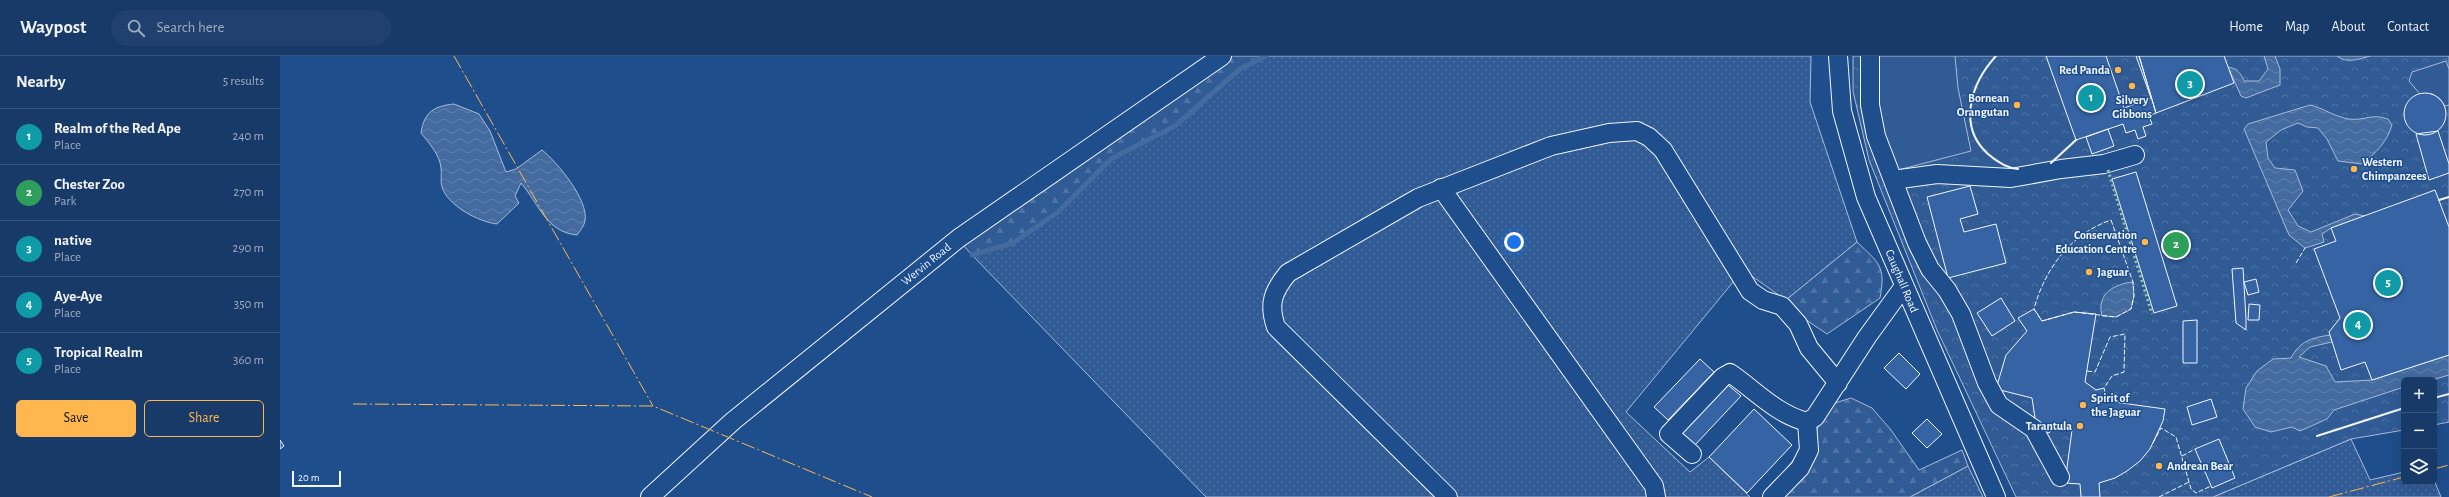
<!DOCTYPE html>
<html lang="en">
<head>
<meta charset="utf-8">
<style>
	body { margin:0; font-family:"Alegreya Sans",sans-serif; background:#20416f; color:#f1f3f6 }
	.controls { position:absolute; right:12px; bottom:12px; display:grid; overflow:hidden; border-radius:6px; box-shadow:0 4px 16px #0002 }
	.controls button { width:36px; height:36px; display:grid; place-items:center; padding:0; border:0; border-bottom:1px solid #36547d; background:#173a69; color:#f1f3f6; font:20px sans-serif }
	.scale { position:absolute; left:12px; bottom:10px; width:49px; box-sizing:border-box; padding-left:4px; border:2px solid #f2f6ff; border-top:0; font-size:11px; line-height:14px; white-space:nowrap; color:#f2f6ff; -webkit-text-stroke:3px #1f4e8c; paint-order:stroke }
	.you { position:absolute; left:1234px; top:186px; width:14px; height:14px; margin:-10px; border:3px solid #fff; border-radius:50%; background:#1a73e8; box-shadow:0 0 0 6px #1a73e833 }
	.badge { display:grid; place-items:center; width:26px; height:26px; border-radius:50%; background:#ffb74d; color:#fff; font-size:13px; font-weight:700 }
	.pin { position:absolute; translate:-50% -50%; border:2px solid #fff; box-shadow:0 1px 4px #0006 }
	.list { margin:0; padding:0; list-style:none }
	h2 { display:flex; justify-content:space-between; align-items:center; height:52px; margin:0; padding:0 16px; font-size:17px }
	h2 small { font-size:13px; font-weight:400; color:#9eadc0 }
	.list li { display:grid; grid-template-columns:26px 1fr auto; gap:12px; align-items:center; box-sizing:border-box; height:56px; padding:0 16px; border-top:1px solid #36547d }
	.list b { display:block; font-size:15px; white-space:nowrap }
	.list p { margin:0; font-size:13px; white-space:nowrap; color:#9eadc0 }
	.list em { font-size:13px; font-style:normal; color:#9eadc0 }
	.actions { display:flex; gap:8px; padding:12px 16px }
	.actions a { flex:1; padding:9px 0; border:1px solid #ffb74d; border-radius:6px; text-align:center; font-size:14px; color:#ffb74d }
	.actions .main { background:#ffb74d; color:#111 }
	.icon { flex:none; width:22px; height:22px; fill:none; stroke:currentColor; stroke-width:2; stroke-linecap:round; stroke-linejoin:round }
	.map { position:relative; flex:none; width:2169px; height:441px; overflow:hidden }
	header { display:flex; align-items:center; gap:24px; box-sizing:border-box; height:56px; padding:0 20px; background:#173a69; border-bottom:1px solid #36547d }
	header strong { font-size:19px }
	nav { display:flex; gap:22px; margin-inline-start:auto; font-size:14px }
	.search { width:280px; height:36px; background:#20416f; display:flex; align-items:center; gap:10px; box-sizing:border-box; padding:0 14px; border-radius:22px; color:#9eadc0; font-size:15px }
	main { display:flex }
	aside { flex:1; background:#173a69 }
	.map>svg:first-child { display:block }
	.grass { fill:url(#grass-dots); stroke:#a8bbd7 }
	.forest { fill:url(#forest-firs); stroke:#a8bbd7 }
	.park { fill:url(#park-crowns); stroke:#a8bbd7 }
	.built { fill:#305b95; stroke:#a8bbd7 }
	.water { fill:url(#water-waves); stroke:#a8bbd7 }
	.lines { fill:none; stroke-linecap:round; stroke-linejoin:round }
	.stream { stroke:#446ba0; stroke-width:5 }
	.building { fill:#3563a3; stroke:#f2f6ff }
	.minor-casing { stroke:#f2f6ff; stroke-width:20 }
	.minor { stroke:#1f4e8c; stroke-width:18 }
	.hedge { stroke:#97c8a6; stroke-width:3; stroke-dasharray:2 3; stroke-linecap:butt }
	.fence { stroke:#f2f6ff; stroke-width:1; stroke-dasharray:5 2; stroke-linecap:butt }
	.wall { stroke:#f2f6ff; stroke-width:2 }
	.power { stroke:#ffb74d; stroke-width:1; stroke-dasharray:14 3 2 3; stroke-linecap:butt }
	.poi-dot { fill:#ffb74d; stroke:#1f4e8c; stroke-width:1.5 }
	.labels { text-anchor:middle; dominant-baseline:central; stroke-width:3; stroke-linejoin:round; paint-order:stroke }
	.poi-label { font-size:12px; font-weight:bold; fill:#f2f6ff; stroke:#1f4e8c; text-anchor:end }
	.street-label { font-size:12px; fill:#f2f6ff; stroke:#1f4e8c }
</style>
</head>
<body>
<header>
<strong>Waypost</strong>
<div class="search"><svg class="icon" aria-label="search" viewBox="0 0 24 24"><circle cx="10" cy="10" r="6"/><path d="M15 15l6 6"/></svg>Search here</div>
<nav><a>Home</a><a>Map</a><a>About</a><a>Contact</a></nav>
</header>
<main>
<aside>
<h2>Nearby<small>5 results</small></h2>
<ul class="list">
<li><span class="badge" style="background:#0f9aa8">1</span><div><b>Realm of the Red Ape</b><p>Place</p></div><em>240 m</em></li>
<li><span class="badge" style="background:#2e9e5b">2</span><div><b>Chester Zoo</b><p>Park</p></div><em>270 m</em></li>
<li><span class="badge" style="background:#0f9aa8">3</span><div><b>native</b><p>Place</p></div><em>290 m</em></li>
<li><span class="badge" style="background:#0f9aa8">4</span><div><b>Aye-Aye</b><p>Place</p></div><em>350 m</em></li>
<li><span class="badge" style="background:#0f9aa8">5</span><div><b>Tropical Realm</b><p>Place</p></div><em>360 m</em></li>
</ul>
<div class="actions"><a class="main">Save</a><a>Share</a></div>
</aside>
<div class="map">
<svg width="2169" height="441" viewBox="0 0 2169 441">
	<defs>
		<pattern id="grass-dots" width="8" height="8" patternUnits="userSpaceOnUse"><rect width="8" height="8" fill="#305b95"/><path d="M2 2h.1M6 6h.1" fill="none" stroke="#4e73a5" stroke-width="1.8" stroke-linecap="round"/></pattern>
		<pattern id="forest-firs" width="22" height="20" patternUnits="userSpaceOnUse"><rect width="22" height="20" fill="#305b95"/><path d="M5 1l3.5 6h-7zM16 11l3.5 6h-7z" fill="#4e73a5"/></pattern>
		<pattern id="park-crowns" width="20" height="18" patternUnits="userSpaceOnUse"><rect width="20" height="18" fill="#305b95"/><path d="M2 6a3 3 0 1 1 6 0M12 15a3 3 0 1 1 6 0" fill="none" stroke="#4e73a5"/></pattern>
		<pattern id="water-waves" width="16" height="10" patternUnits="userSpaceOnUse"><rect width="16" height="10" fill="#446ba0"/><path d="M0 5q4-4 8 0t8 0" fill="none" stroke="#5f81ae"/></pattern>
	</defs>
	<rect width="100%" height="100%" fill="#1f4e8c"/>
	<path class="grass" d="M986,0H1531L1530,46L1577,186L1506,244L1463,214L1346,356L1410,416L1429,401L1470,441H926L692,199L733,187L778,156L831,103L895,70L960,13Z
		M2071,383L2090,424L2124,416V426H2154V424L2161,441H1933Z
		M1688,410L1703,441H1630Z"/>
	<path class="forest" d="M944,0H986L960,13L895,70L831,103L778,156L733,187L692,199L682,188Z
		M1577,186C1599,207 1606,210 1600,242L1547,278L1513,255L1506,244Z
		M1571,342L1592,352L1611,374L1639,414L1682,394L1688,410L1630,441H1484L1533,379L1555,347Z"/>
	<path class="park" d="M1573,0H2169V366L2154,369V324H2124V374L2071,383L1933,441H1736L1657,274L1589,104L1573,35Z"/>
	<path class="built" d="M1595,0H1675L1678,32L1691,95L1614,115L1601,72Z
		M2166,5L2169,13V49L2165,50L2159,42L2152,38H2140L2129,25L2132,16Z"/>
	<path class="water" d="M1984,0H1995L2000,13V29L1966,42L1961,40L1948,11C1956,12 1961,17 1964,25H1979L1988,13Z
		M2057,0H2090C2080,3 2066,8 2057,0Z
		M174,48L199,58L210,75L226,116L236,113L262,94C277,106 309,144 305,165C304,170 300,175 297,179C266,176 259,148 241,127L235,140L239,147L217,168C199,166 168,150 162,131C160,125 162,118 161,112C160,99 149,87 141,77C144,56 154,50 174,48Z
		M2030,49C2043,52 2055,61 2069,63C2086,65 2090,57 2108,63L2112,69C2107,86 2096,97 2082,108L2058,105L2047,83L2038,72L2027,71L2018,67L2001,74L1986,86L1988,102L1995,112L2015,114L2023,135L2008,154L2018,170L2031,176L2075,158L2085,160L2051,172L2042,178L2044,186L2025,192L2009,179L1964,73L1968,68Z
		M1853,226L1854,240L1851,253L1836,261L1822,260C1816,238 1834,228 1853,226Z
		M2050,279L2052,286L2030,291L2019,301L2046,310L2055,326L2092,324L2169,299V319L2152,324H2124V331L2054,354L2047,363L2020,375L2012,371L1991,376L1975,371L1963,353L1966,332L1977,315L1993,303L2011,302C2020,285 2031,282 2050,279Z"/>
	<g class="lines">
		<path class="stream" d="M692,199L733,187L778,156L831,103L895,70L960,13L986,0"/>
	</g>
	<path class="building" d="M1766,0H1826L1844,52L1871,42L1856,0H1859L1876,57L1869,60L1872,68L1863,71L1866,80L1858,83L1855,74L1846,77L1843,68L1796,84Z
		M1859,0H1944L1954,27L1876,57Z
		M2124 58a21 21 0 1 1 42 0a21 21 0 1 1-42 0Z
		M1828,73L1834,90L1812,98L1806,81Z
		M2158,75L2169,108V117L2149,124L2136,78Z
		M1856,116L1897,250L1874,257L1832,123Z
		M1690,130L1698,158L1680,163L1684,176L1716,168L1726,207L1668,222L1647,141Z
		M2155,134L2169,171V299L2092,324L2085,306L2061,314L2049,276L2060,262L2034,193L2056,185L2051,172Z
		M1963,212L1966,263V274L1956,267L1952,213Z
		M1976,223L1979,236L1968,239L1964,226Z
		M1721,242L1735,265L1712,280L1697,257Z
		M1969,248L1980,249L1979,264H1968Z
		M1754,253L1762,265L1794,256L1816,258L1805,326L1816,334L1824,332L1827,345L1885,353L1883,365L1870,393L1860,405L1847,415L1835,422L1819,427L1820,441H1801L1800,428L1785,427L1792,374L1777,367L1769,377L1764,374L1755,362L1752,342L1716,333L1726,299L1747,275L1738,262Z
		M1917,264V307H1903V265Z
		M1619,297L1640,318L1626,333L1604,312Z
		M1420,303L1434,316L1388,364L1374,351Z
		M1447,328L1461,340L1415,389L1401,376Z
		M1931,343L1937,361L1912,369L1907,351Z
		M1474,353L1512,389L1467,437L1429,401Z
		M1647,363L1662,378L1647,392L1632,377Z
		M1939,383L1955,422L1932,432L1915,393Z
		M0,384L4,390L0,393Z"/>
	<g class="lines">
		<g class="minor-casing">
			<path id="minor" d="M1558,0L1562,55L1586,141L1716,441
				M1590,0V49L1596,80L1637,187L1650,213L1667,234L1681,258L1707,327L1719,349L1754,373L1780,421
				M1613,124L1657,118L1731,122L1781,113L1824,108L1855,99
				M1161,132L1374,430L1376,441
				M1412,398L1389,378L1443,321L1450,317C1475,334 1496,358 1527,366L1535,361L1587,281L1624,230
				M370,441L453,365L679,182L942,0
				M1168,441L996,271C988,248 993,235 1008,217L1138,142L1271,90L1329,77L1357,75L1369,81L1383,94L1470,235L1483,244L1502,250L1518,268L1529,292L1558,327
				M1492,441L1520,412L1529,394L1527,366"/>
		</g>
		<use href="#minor" class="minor"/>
		<path class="hedge" d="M1828,114L1872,258"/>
		<path class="fence" d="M1831,164L1853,226L1854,240L1851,253L1836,261L1794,256L1762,265L1754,253C1765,212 1791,178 1831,164Z
			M2016,207L2025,192
			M1807,315L1815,316L1830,281L1845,278L1844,316L1832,320L1824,332
			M1873,387L1881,372L1896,381L1911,433L1916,437L1931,430
			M1902,400L1915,393
			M1879,441L1909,426"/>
		<path class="wall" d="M1716,0C1691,27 1677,70 1708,98C1716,105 1727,112 1738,113
			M1771,107L1796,84
			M2159,144L2169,141
			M2154,342L2169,338
			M2037,380L2124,352"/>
		<path class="power" d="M174,0L373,350
			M73,348L373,350L592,441
			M2154,413L2169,409
			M2049,441L2124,421"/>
	</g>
	<g class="poi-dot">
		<circle cx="1838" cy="14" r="4"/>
		<circle cx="1852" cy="30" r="4"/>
		<circle cx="1737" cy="49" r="4"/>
		<circle cx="2074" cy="113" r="4"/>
		<circle cx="1865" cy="186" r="4"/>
		<circle cx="1809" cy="216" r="4"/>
		<circle cx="1803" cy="349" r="4"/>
		<circle cx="1800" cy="370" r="4"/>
		<circle cx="1879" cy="410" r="4"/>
	</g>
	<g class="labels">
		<g class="poi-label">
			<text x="1830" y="14">Red Panda</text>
			<text x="1729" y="42">Bornean<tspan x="1729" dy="14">Orangutan</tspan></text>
			<text x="1852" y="44" text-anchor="middle">Silvery<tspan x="1852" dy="14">Gibbons</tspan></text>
			<text x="2082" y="106" text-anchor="start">Western<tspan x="2082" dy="14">Chimpanzees</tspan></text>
			<text x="1857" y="179">Conservation<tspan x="1857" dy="14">Education Centre</tspan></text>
			<text x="1817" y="216" text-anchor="start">Jaguar</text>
			<text x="1811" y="342" text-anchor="start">Spirit of<tspan x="1811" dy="14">the Jaguar</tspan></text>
			<text x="1792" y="370">Tarantula</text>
			<text x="1887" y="410" text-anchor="start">Andrean Bear</text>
		</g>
		<g class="street-label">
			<text transform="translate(646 208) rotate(-39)">Wervin Road</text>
			<text transform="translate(1622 225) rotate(67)">Caughall Road</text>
		</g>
	</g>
</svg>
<div class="controls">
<button>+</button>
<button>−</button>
<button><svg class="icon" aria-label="layers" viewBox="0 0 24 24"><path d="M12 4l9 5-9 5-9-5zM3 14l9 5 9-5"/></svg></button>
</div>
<div class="scale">20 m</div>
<div class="you"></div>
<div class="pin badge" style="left:1811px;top:42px;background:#0f9aa8">1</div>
<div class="pin badge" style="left:1896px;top:189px;background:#2e9e5b">2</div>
<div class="pin badge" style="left:1910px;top:28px;background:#0f9aa8">3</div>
<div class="pin badge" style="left:2078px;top:269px;background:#0f9aa8">4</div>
<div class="pin badge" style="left:2108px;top:227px;background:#0f9aa8">5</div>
</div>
</main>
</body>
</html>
